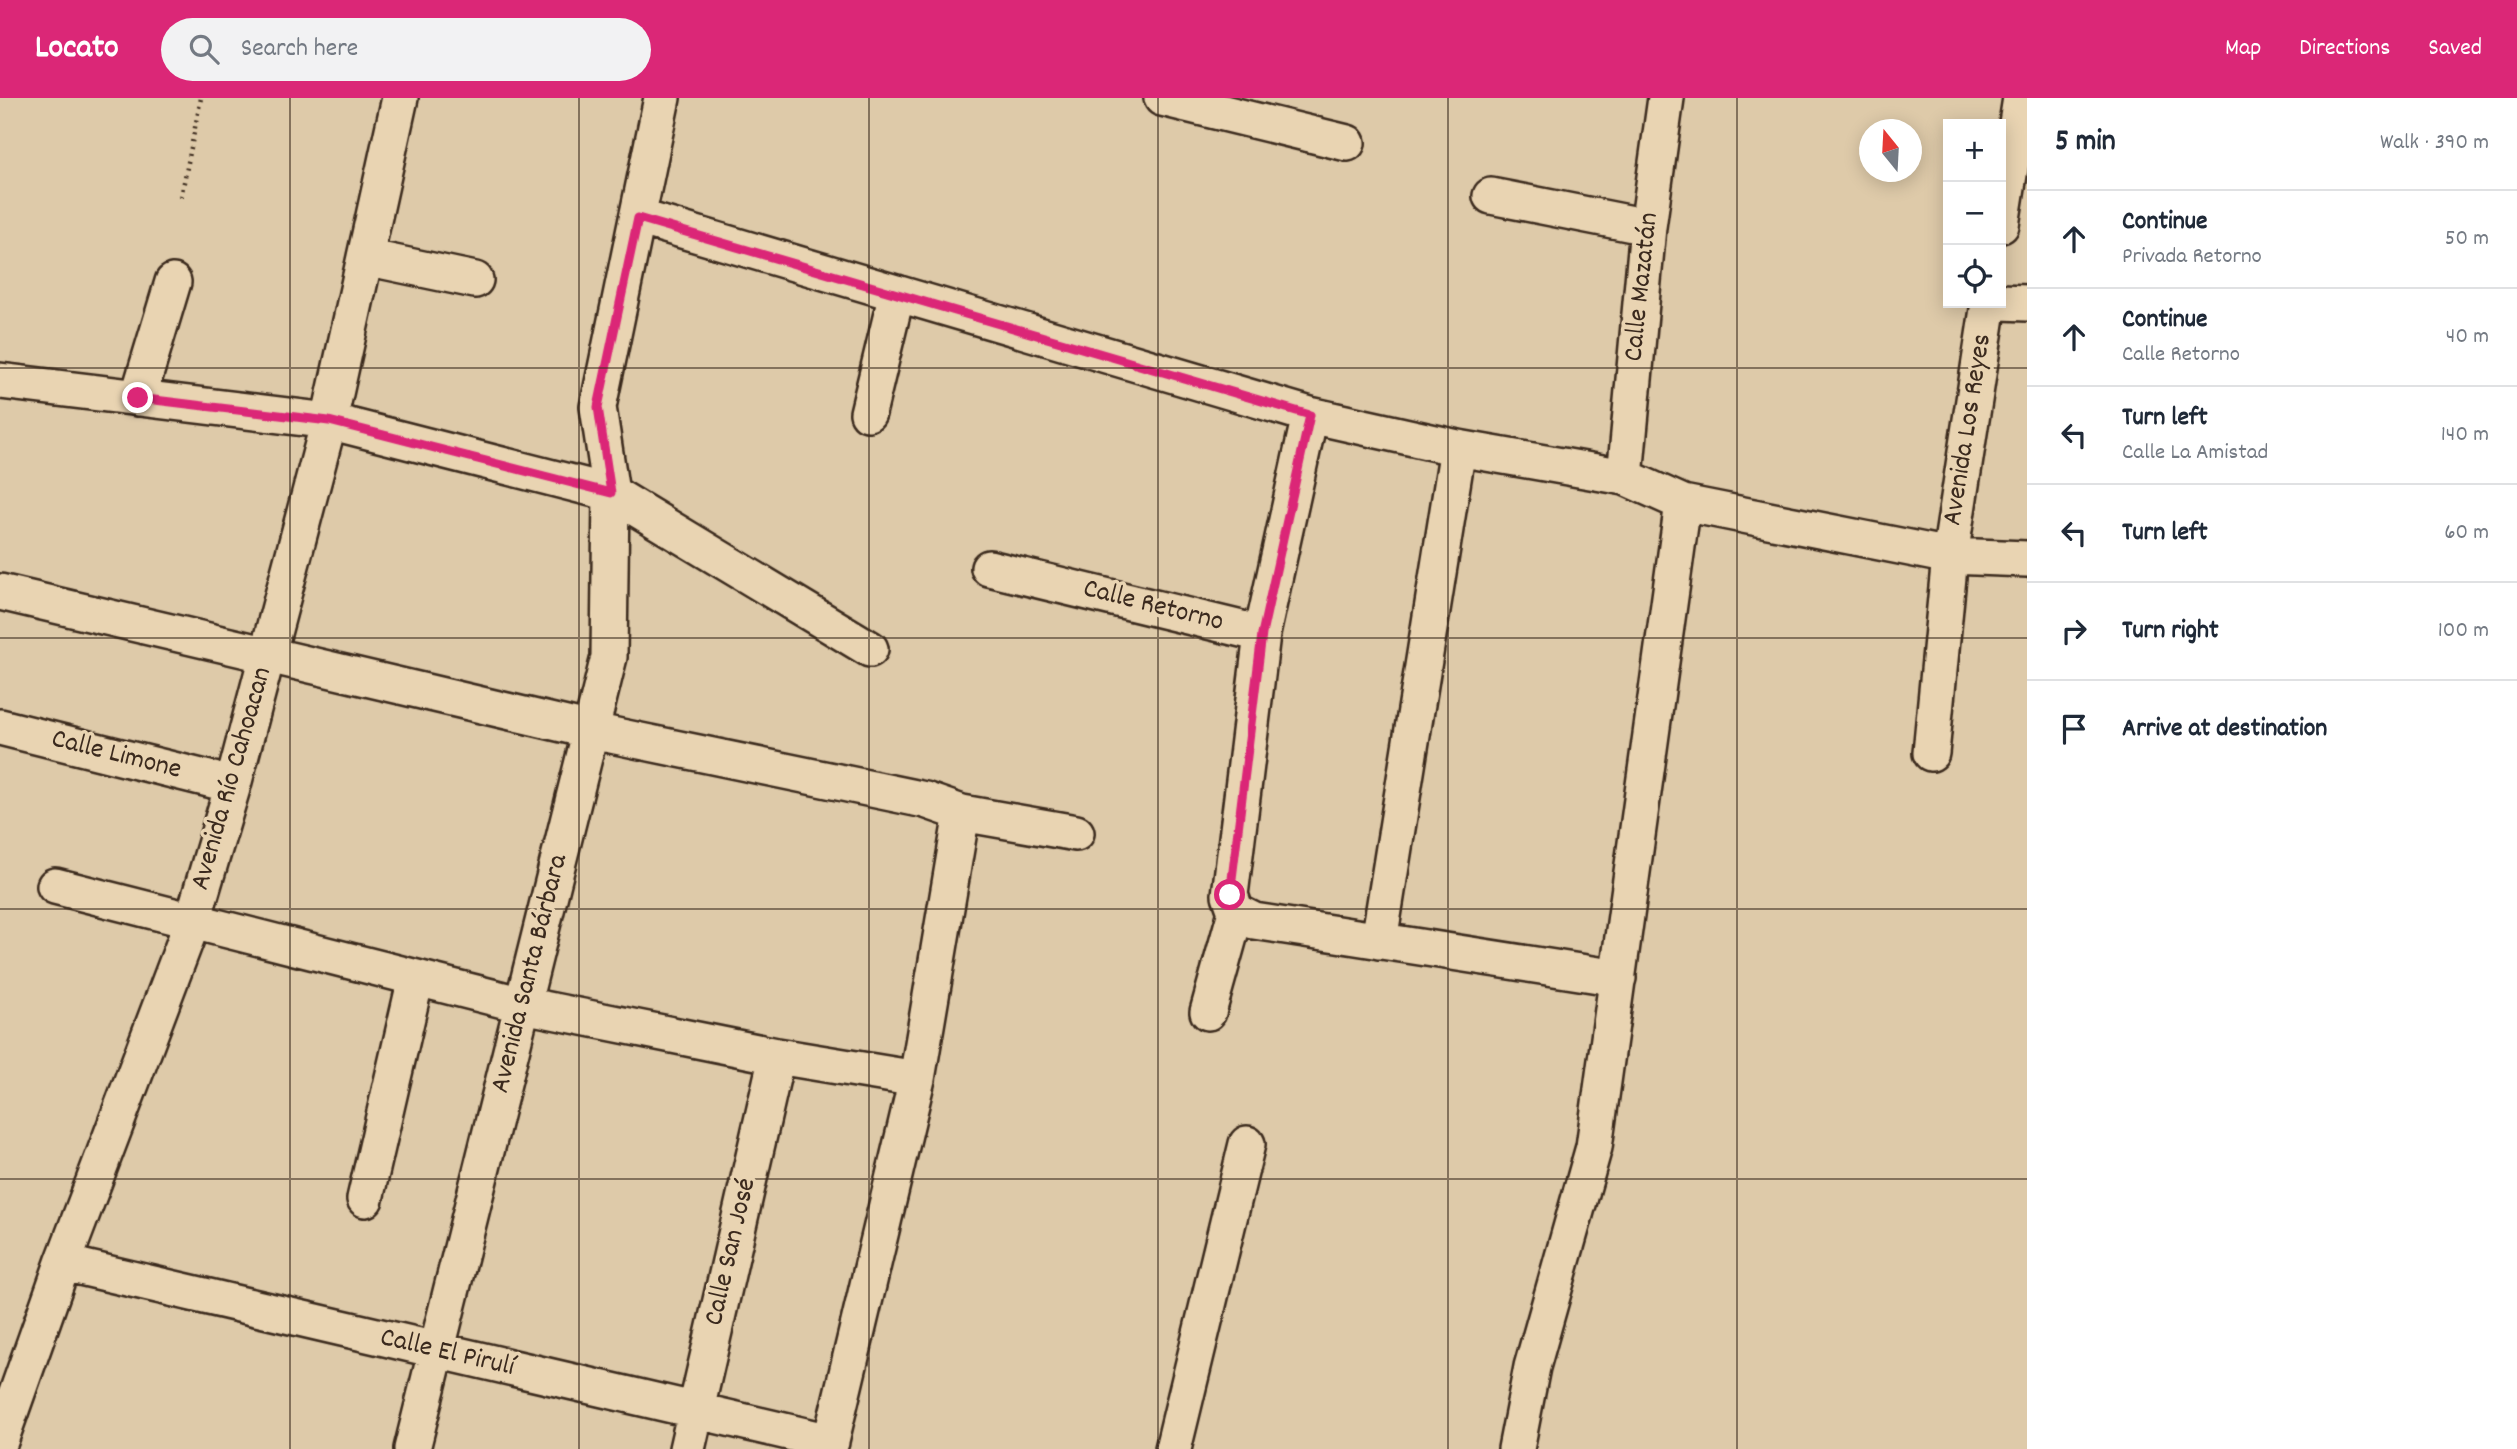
<!DOCTYPE html>
<html lang="en">
<head>
<meta charset="utf-8">
<style>
	body { margin:0; font-family:Dekko,sans-serif; background:#f2f2f3; color:#1f2937 }
	.controls { position:absolute; right:21px; top:21px; display:grid; overflow:hidden; border-radius:0px; box-shadow:0 4px 18px #0003 }
	.controls button { width:63px; height:63px; display:grid; place-items:center; padding:0; border:0; border-bottom:2px solid #e0e1e3; background:#fff; color:#1f2937; font:35px sans-serif }
	.compass { position:absolute; left:1859px; top:21px; width:63px; height:63px; border-radius:50%; background:#fff; box-shadow:0 4px 18px #0003; rotate:342deg }
	.stop { position:absolute; width:21px; height:21px; margin:-16px; border:5px solid #db2777; border-radius:50%; background:#fff }
	.stop.end { background:#db2777; border-color:#fff; box-shadow:0 2px 7px #0008 }
	.list { margin:0; padding:0; list-style:none }
	h2 { display:flex; justify-content:space-between; align-items:center; height:91px; margin:0; padding:0 28px; font-size:30px }
	h2 small { font-size:23px; font-weight:400; color:#747a83 }
	.list li { display:grid; grid-template-columns:46px 1fr auto; gap:21px; align-items:center; box-sizing:border-box; height:98px; padding:0 28px; border-top:2px solid #e0e1e3 }
	.list b { display:block; font-size:26px; white-space:nowrap }
	.list p { margin:0; font-size:23px; white-space:nowrap; color:#747a83 }
	.list em { font-size:23px; font-style:normal; color:#747a83 }
	.icon { flex:none; width:38px; height:38px; fill:none; stroke:currentColor; stroke-width:2; stroke-linecap:round; stroke-linejoin:round }
	.map { position:relative; flex:none; width:2027px; height:1351px; overflow:hidden }
	header { display:flex; align-items:center; gap:42px; box-sizing:border-box; height:98px; padding:0 35px; background:#db2777; color:#fff }
	header strong { font-size:33px }
	nav { display:flex; gap:38px; margin-inline-start:auto; font-size:24px }
	.search { width:490px; height:63px; background:#f2f2f3; display:flex; align-items:center; gap:18px; box-sizing:border-box; padding:0 24px; border-radius:38px; color:#747a83; font-size:26px }
	main { display:flex }
	aside { flex:1; background:#fff }
	.map>svg:first-child { display:block }
	.lines { fill:none; stroke-linecap:round; stroke-linejoin:round }
	.minor-casing { stroke:#3b2a1e; stroke-width:40 }
	.path { stroke:#3b2a1e; stroke-width:4.5; stroke-dasharray:2 5; stroke-linecap:butt }
	.minor { stroke:#e9d4b2; stroke-width:35 }
	.route { stroke:#db2777; stroke-width:9 }
	.grid { fill:none; stroke:#3b2a1e; stroke-width:2; stroke-opacity:0.55 }
	.labels { text-anchor:middle; dominant-baseline:central; stroke-width:7; stroke-linejoin:round; paint-order:stroke }
	.street-label { font-size:28px; fill:#3b2a1e; stroke:#e9d4b2 }
</style>
</head>
<body>
<header>
<strong>Locato</strong>
<div class="search"><svg class="icon" aria-label="search" viewBox="0 0 24 24"><circle cx="10" cy="10" r="6"/><path d="M15 15l6 6"/></svg>Search here</div>
<nav><a>Map</a><a>Directions</a><a>Saved</a></nav>
</header>
<main>
<div class="map">
<svg width="2027" height="1351" viewBox="0 0 2027 1351">
	<rect width="100%" height="100%" fill="#decaa9"/>
	<filter id="ink" filterUnits="userSpaceOnUse"><feTurbulence type="fractalNoise" baseFrequency=".0143" numOctaves="2"/><feDisplacementMap in="SourceGraphic" scale="14" xChannelSelector="R" yChannelSelector="G"/><feConvolveMatrix kernelMatrix="1 2 1 2 8 2 1 2 1" color-interpolation-filters="sRGB"/></filter>
	<g filter="url(#ink)">
		<g class="lines">
			<g class="minor-casing">
				<path id="minor" d="M1162,0L1347,45
					M1491,98L1648,129
					M638,119L1310,317L1458,350L1625,379L1683,405L1950,458L2027,461
					M2001,127L2021,0
					M365,159L475,182
					M2001,204L2027,205
					M0,283L329,323L611,395L870,551
					M138,300L173,184
					M868,315L897,195
					M1625,379L1648,129L1666,0
					M989,470L1262,536
					M0,494L592,633L925,702L962,715L1076,735
					M0,629L233,687
					M1931,655L1950,458L1989,205
					M55,788L523,907L777,958L917,981
					M1236,814L1230,797L1262,536L1310,317
					M1236,814L1254,823L1618,880
					M1379,843L1458,350
					M1208,914L1236,814
					M365,1101L416,880
					M63,1165L831,1344
					M0,1343L63,1165L192,825L233,687L329,323L400,0
					M412,1351L609,559L611,395L598,309L662,0
					M687,1351L777,958
					M829,1351L917,981L962,715
					M1173,1351L1247,1046
					M1516,1351L1532,1269L1594,1049L1683,405"/>
			</g>
			<path class="path" d="M181,99L201,0"/>
			<use href="#minor" class="minor"/>
		</g>
	</g>
	<g class="lines" filter="url(#ink)">
		<path class="route" d="M138,300L329,323L611,395L598,309L638,120L1310,317L1262,536L1230,797"/>
	</g>
	<path class="grid" d="M290,0V1351M579,0V1351M869,0V1351M1158,0V1351M1448,0V1351M1737,0V1351M0,270H2027M0,540H2027M0,811H2027M0,1081H2027"/>
	<g class="labels">
		<g class="street-label">
			<text transform="translate(1643 189) rotate(-84)">Calle Mazatán</text>
			<text transform="translate(1969 332) rotate(-81)">Avenida Los Reyes</text>
			<text transform="translate(1153 509) rotate(14)">Calle Retorno</text>
			<text transform="translate(116 658) rotate(14)">Calle Limone</text>
			<text transform="translate(233 681) rotate(-74)">Avenida Río Cahoacan</text>
			<text transform="translate(531 876) rotate(-76)">Avenida Santa Bárbara</text>
			<text transform="translate(732 1154) rotate(-77)">Calle San José</text>
			<text transform="translate(447 1256) rotate(13)">Calle El Pirulí</text>
		</g>
	</g>
</svg>
<div class="controls">
<button>+</button>
<button>−</button>
<button><svg class="icon" aria-label="locate" viewBox="0 0 24 24"><circle cx="12" cy="12" r="6"/><path d="M12 2v4M12 18v4M2 12h4M18 12h4"/></svg></button>
</div>
<svg class="compass" viewBox="-18 -18 36 36"><path d="M0-13l5 13h-10z" fill="#e53935"/><path d="M0 13l5-13h-10z" fill="#747a83"/></svg>
<div class="stop" style="left:1230px;top:797px"></div>
<div class="stop end" style="left:138px;top:300px"></div>
</div>
<aside>
<h2>5 min<small>Walk · 390 m</small></h2>
<ul class="list">
<li><svg class="icon" aria-label="ahead" viewBox="0 0 24 24"><path d="M12 20V5M6 11l6-6 6 6"/></svg><div><b>Continue</b><p>Privada Retorno</p></div><em>50 m</em></li>
<li><svg class="icon" aria-label="ahead" viewBox="0 0 24 24"><path d="M12 20V5M6 11l6-6 6 6"/></svg><div><b>Continue</b><p>Calle Retorno</p></div><em>40 m</em></li>
<li><svg class="icon" aria-label="left" viewBox="0 0 24 24"><path d="M17 20v-9H6M10 6l-5 5 5 5"/></svg><div><b>Turn left</b><p>Calle La Amistad</p></div><em>140 m</em></li>
<li><svg class="icon" aria-label="left" viewBox="0 0 24 24"><path d="M17 20v-9H6M10 6l-5 5 5 5"/></svg><div><b>Turn left</b></div><em>60 m</em></li>
<li><svg class="icon" aria-label="right" viewBox="0 0 24 24"><path d="M7 20v-9h11M14 6l5 5-5 5"/></svg><div><b>Turn right</b></div><em>100 m</em></li>
<li><svg class="icon" aria-label="arrive" viewBox="0 0 24 24"><path d="M6 21V4h12l-3 4 3 4H6"/></svg><div><b>Arrive at destination</b></div></li>
</ul>
</aside>
</main>
</body>
</html>
